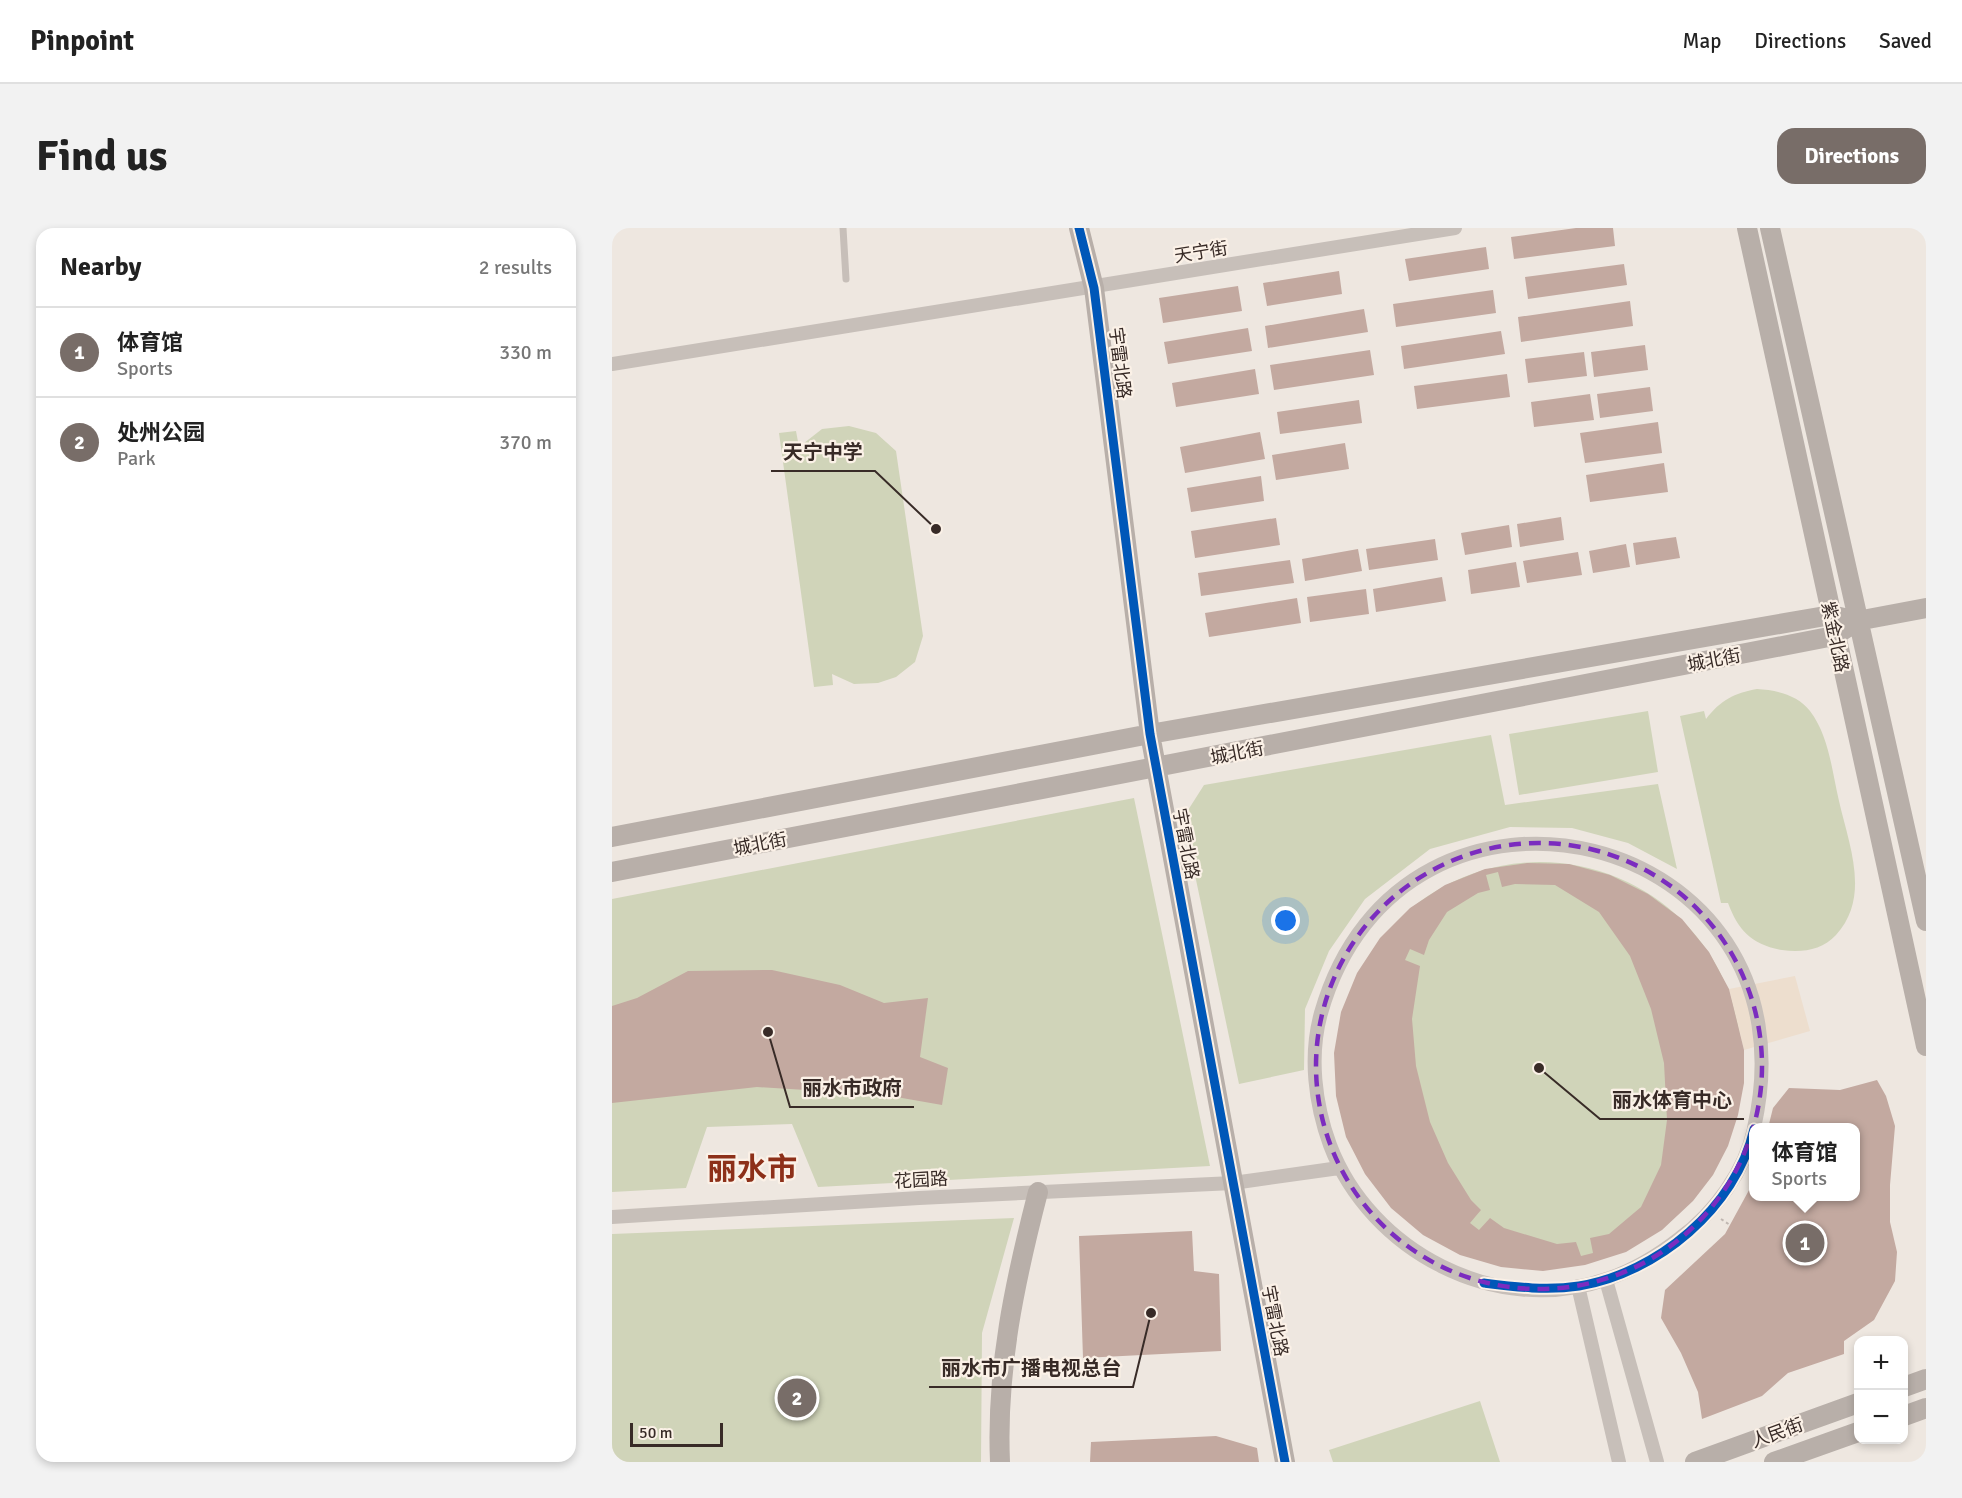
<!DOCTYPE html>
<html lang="en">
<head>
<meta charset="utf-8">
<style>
	body { margin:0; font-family:Signika,"Noto Sans SC",sans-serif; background:#f2f2f2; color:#222 }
	.controls { position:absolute; right:18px; bottom:18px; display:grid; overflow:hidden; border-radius:12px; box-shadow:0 3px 9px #0003 }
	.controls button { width:54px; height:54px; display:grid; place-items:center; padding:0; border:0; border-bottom:2px solid #e0e0e0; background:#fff; color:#222; font:30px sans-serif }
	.scale { position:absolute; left:18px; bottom:15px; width:93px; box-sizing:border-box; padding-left:6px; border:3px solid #382b27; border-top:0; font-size:16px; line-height:21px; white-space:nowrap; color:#382b27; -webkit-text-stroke:4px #fbf1e7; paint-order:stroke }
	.you { position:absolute; left:674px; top:693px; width:21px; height:21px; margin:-15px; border:4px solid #fff; border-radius:50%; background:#1a73e8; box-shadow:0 0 0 9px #1a73e833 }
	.badge { display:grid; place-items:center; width:39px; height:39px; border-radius:50%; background:#786d68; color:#fff; font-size:20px; font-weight:700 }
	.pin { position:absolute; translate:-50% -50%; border:3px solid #fff; box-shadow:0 2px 6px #0006 }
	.popup { position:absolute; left:1137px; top:895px; width:111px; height:78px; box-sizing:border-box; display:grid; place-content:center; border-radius:12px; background:#fff; filter:drop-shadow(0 2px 4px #0005); font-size:20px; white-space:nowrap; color:#767676 }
	.popup b { font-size:22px; color:#222 }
	.popup::after { content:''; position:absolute; left:50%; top:100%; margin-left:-12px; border:12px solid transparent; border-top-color:#fff }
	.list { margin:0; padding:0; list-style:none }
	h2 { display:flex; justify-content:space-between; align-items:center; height:78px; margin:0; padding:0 24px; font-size:26px }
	h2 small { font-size:20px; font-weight:400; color:#767676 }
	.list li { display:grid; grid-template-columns:39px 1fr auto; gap:18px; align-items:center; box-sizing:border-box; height:90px; padding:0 24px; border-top:2px solid #e0e0e0 }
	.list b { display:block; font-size:22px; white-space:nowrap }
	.list p { margin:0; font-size:20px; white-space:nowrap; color:#767676 }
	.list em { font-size:20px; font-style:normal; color:#767676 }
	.map { position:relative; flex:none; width:1314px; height:1234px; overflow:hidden; border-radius:18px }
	header { display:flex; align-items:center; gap:36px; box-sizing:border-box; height:84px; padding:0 30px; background:#fff; border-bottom:2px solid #e0e0e0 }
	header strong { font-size:28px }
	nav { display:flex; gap:33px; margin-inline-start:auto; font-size:21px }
	.intro { display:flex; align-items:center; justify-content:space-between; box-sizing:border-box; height:144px; padding:0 36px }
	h1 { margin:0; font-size:42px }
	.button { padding:15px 27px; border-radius:18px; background:#786d68; color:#fff; font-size:21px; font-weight:700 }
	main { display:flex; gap:36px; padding:0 36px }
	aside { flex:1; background:#fff; border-radius:18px; box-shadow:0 3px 9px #0003 }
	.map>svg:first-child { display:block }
	.green { fill:#d0d4b9 }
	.plaza { fill:#eddece }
	.building { fill:#c3a9a0; fill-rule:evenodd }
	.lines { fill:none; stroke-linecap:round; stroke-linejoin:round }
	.path { stroke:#c0b7b1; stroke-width:2; stroke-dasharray:3 3; stroke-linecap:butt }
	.lane { stroke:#c7bfb9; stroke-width:7 }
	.street { stroke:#c7bfb9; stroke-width:14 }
	.secondary { stroke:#b8afa9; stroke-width:20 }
	.cycleway-casing { stroke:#fbf1e7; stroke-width:13 }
	.cycleway { stroke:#0057b8; stroke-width:9 }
	.marked { fill:none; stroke:#7b2cbf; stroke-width:4.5; stroke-dasharray:12 8; stroke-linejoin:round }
	.labels { text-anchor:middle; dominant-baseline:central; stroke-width:4.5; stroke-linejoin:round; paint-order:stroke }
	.street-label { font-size:18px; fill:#382b27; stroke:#fbf1e7 }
	.town-label { font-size:30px; font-weight:bold; fill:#8d3019; stroke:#fbf1e7 }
	.leader { fill:none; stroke:#382b27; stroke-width:2 }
	.callout-dot { fill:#382b27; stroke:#fbf1e7; stroke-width:2 }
	.callout-label { font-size:20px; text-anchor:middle; font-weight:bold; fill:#382b27; stroke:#fbf1e7; stroke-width:4.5; stroke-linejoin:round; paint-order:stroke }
</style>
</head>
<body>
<header>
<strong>Pinpoint</strong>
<nav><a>Map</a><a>Directions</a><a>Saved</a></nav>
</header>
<div class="intro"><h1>Find us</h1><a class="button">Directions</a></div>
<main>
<aside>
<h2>Nearby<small>2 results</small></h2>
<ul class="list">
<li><span class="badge">1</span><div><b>体育馆</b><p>Sports</p></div><em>330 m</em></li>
<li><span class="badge">2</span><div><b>处州公园</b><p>Park</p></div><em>370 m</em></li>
</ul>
</aside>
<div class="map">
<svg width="1314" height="1234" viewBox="0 0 1314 1234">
	<rect width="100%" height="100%" fill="#eee7e0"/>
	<path class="green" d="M237,198L264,205L284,223L311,408L303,434L284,449L266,455L242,456L220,446L221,457L202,459L167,205L184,203L187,219L210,201Z
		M1145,461C1164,462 1186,467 1198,483C1217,508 1220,543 1227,573C1237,617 1259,669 1224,707C1210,722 1190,725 1170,722C1140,717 1126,702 1116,675H1109L1068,488L1092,483L1094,491C1109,472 1122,465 1145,461Z
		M1036,483L1046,544L907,567L897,506Z
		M879,507L893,577L1046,556L1065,641L1016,615L960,600L898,599L818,621L753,671L717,723L693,781L692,842L627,856L571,590L592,557Z
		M522,570L598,938L206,959L180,896L95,899L74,960L0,964V671Z
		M726 836a202 202 0 1 1 404 0a202 202 0 1 1-404 0Z
		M402,990L370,1105L369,1234H0V1006Z
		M868,1173L888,1234H721L717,1222Z"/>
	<path class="plaza" d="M1183,748L1198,803L1132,822L1117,761Z"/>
	<path class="building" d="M964,0H1001L1003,18L902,31L899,9Z
		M874,19L877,41L797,53L793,31Z
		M1012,36L1015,57L916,71L913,49Z
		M727,43L730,66L655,78L651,55Z
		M626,58L630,83L551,95L547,70Z
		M881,62L884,85L784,99L781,76Z
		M1018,73L1021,98L909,114L906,89Z
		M752,81L756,104L656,120L653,98Z
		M636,100L640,123L556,136L552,114Z
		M889,103L893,126L792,141L789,118Z
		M1033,117L1036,142L982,149L979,124Z
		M758,122L762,147L662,162L658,137Z
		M972,124L975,148L916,155L913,131Z
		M643,141L647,166L564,179L560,155Z
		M895,146L898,169L805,181L802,158Z
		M1038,159L1041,183L988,190L985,166Z
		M978,166L982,192L922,199L919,174Z
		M747,172L750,195L668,206L665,184Z
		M1046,194L1050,225L973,235L968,205Z
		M648,204L653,231L573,245L568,219Z
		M733,215L737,241L664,252L660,227Z
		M1052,235L1056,264L978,274L974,247Z
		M649,248L652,273L579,284L575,260Z
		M949,289L952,312L908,319L905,296Z
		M664,290L668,317L583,330L579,303Z
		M897,297L900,319L853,327L849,305Z
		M1064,309L1068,330L1024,337L1021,315Z
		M823,311L826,332L757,342L754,321Z
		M1014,316L1018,339L981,345L977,323Z
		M746,321L750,343L693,353L690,331Z
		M966,324L970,347L915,355L911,333Z
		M678,332L682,355L589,368L586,345Z
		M904,334L908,359L859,366L856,342Z
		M830,349L834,373L764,384L761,361Z
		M754,361L757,386L698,394L695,369Z
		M685,370L689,395L597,409L593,385Z
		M915,635L957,636L998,647L1036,666L1070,691L1097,724L1117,761L1132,822V855L1126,887L1116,918L1101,947L1081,973L1050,1002L1014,1024L973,1037L931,1043L889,1039L848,1027L811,1007L779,980L753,946L734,909L724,868L722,825L729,784L745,745L768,710L798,680L833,657L873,641ZM886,644L890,659L903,656L943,657L987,684L1018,728L1039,781L1052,835L1055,892L1049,937L1029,979L997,1006L978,1010L981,1025L969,1028L964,1014L945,1016L892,1000L878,990L867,1002L858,995L869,982L859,972L836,935L818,894L804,838L800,791L808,738L793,732L798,721L812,727L817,712L835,684L866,665L878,662L874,647Z
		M160,742L228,757L272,775L316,770L308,829L336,840L330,877L273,867L145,859L0,875V778L25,770L76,743Z
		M1265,852L1274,868L1283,898L1278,957V994L1285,1024L1283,1053L1262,1092L1232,1113V1126L1176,1145L1150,1168L1090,1191L1086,1164L1069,1125L1049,1090L1053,1062L1113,1006L1142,953V968H1244V900H1156L1161,880L1177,860L1228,862Z
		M580,1003L582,1043L607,1046L609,1123L471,1130L467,1008Z
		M604,1208L645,1220L647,1234H478L479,1214Z"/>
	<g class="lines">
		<path class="path" d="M1109,991L1118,997"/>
		<path class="lane" d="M231,0L234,51"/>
		<path class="street" d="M0,136L843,0
			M1142,901C1133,943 1102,985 1068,1010C1045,1028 1022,1042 995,1051C884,1090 758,1023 718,917C703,876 697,828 709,785C789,501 1211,598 1142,900
			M0,989L307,970L621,955L727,940
			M994,1052L1045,1234
			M966,1058L1007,1234"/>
		<path class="secondary" d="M467,0L482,60L538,506L673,1234
			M1135,0L1314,818
			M1158,0L1314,693
			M0,609L538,506L1219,387L1245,393
			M0,644L1222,408L1245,393L1314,380
			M1292,1159L1314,1151
			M1292,1188L1314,1180
			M388,1234C384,1141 403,1053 426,964
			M1083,1234L1246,1175
			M1162,1234L1246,1204"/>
		<g class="cycleway-casing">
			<path id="cycleway" d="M467,0L482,60L538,506L673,1234
				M872,1055C904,1059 935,1063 967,1058C1045,1045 1124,980 1142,901"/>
		</g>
		<use href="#cycleway" class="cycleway"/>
	</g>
	<path class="marked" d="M704 838a223 223 0 1 1 446 0a223 223 0 1 1-446 0Z"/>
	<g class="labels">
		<g class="street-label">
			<text transform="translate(589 24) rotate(-9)">天宁街</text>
			<text transform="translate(508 135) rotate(83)">宇雷北路</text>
			<text transform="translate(1223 409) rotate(78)">紫金北路</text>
			<text transform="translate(1102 432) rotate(-11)">城北街</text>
			<text transform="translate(625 525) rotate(-11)">城北街</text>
			<text transform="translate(148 616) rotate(-11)">城北街</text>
			<text transform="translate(574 616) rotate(79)">宇雷北路</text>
			<text transform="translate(309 952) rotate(-3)">花园路</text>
			<text transform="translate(663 1093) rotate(79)">宇雷北路</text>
			<text transform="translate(1165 1205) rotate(-20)">人民街</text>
		</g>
		<g class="town-label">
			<text x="140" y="941">丽水市</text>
		</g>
	</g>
	<path class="leader" d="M324 301L263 243H159M156 804L178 879H302M927 840L988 891H1132M539 1085L521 1159H317"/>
	<g class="callout-dot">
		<circle cx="324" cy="301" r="6"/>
		<circle cx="156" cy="804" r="6"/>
		<circle cx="927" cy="840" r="6"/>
		<circle cx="539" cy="1085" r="6"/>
	</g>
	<g class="callout-label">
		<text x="211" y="231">天宁中学</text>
		<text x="240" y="867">丽水市政府</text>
		<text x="1060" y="879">丽水体育中心</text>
		<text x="419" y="1147">丽水市广播电视总台</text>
	</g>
</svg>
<div class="controls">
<button>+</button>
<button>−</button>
</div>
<div class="scale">50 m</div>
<div class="you"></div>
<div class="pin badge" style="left:1193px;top:1015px">1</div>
<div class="popup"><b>体育馆</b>Sports</div>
<div class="pin badge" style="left:185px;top:1170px">2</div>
</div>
</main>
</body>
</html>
